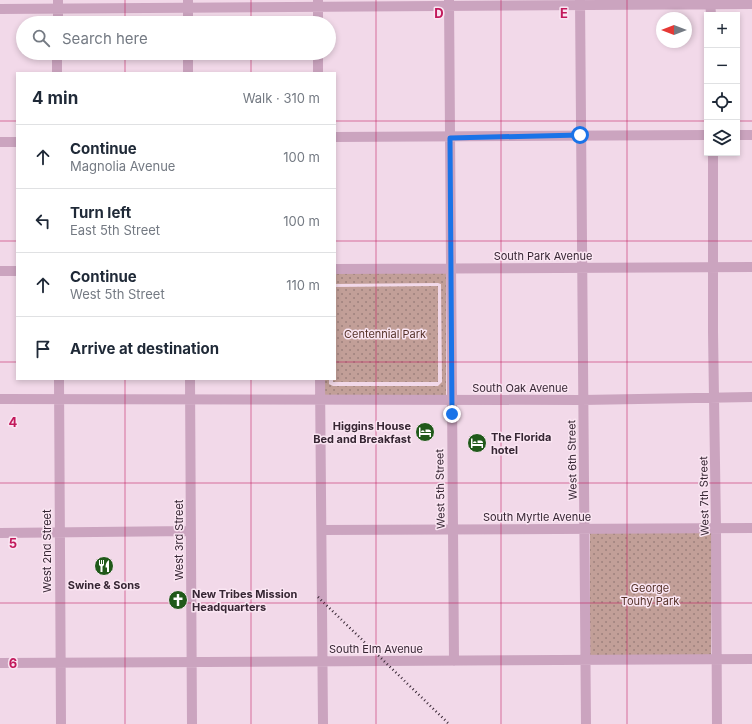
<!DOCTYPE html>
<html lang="en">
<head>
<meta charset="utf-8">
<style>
	body { margin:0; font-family:Inter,sans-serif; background:#f2f2f3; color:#1f2937 }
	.controls { position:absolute; right:12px; top:12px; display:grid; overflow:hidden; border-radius:0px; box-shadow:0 2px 6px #0003 }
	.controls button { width:36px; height:36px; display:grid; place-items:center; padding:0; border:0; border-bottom:1px solid #e0e1e3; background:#fff; color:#1f2937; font:20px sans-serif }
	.compass { position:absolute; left:656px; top:12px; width:36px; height:36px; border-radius:50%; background:#fff; box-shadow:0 2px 6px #0003; rotate:270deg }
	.stop { position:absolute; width:12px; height:12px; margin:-9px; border:3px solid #1a73e8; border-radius:50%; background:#fff }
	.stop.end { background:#1a73e8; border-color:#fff; box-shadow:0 1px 4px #0008 }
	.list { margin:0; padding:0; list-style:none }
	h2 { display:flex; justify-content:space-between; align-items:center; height:52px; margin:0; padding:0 16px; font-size:17px }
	h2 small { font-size:13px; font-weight:400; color:#747a83 }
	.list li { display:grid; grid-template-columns:26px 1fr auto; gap:12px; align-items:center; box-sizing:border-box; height:64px; padding:0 16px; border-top:1px solid #e0e1e3 }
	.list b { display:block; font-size:15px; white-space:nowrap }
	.list p { margin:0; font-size:13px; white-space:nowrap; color:#747a83 }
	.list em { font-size:13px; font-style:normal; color:#747a83 }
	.icon { flex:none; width:22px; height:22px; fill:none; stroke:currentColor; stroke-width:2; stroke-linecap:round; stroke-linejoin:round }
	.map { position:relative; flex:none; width:752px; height:724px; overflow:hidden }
	.search { position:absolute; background:#fff; box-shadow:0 2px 6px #0003; left:16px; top:16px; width:320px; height:44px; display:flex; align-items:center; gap:10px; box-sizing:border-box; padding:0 14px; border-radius:22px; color:#747a83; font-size:15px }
	.panel { position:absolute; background:#fff; box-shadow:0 2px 6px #0003; left:16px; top:72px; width:320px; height:308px; border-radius:0px }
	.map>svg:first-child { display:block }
	.grass { fill:url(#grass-dots) }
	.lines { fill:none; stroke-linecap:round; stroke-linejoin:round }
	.minor { stroke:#cba4bf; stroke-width:10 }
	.rail { stroke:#362633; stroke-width:2.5; stroke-dasharray:1 3; stroke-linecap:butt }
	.route { stroke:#1a73e8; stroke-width:5 }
	.grid { fill:none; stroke:#c2185b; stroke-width:1; stroke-opacity:0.55 }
	.labels { text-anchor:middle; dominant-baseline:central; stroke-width:3; stroke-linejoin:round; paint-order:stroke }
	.street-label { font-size:11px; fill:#362633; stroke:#fae5f2 }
	.park-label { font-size:11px; fill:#553229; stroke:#fae5f2 }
	.poi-label { font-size:11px; font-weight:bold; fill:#362633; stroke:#fae5f2; text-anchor:start }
	.grid-label { font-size:13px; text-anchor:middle; font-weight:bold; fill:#c2185b; stroke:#fae5f2; stroke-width:3; stroke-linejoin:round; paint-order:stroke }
</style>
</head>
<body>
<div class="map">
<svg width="752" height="724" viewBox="0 0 752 724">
	<defs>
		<pattern id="grass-dots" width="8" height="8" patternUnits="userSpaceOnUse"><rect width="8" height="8" fill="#c29f98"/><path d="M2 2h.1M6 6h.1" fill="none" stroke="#9e817d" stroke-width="1.8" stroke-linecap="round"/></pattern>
	</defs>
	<rect width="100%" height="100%" fill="#f2d9e9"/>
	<path class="grass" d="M335,273H446V395H325V379H329V384L333,386H438L442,382L441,284L438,283L335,284Z
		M438,286V382H333V379H335V287Z
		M712,531L711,656L590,655V533Z"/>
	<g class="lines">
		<path class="minor" d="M188,0V23
			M318,0V23
			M449,0L454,661
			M580,0L586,724
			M710,0L711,15
			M0,9L752,4
			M58,23V0
			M318,53V73
			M57,73V53
			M188,73V53
			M737,135H752
			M335,137L707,135
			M0,142H17
			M713,153V332L716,528L717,724
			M335,269L752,267
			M0,271H17
			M59,379L61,724
			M190,379L192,724
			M320,379L323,724
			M0,399L582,400L752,397
			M322,530L752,528
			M0,533L190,531
			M0,663L752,659"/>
		<path class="rail" d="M318,597L449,724"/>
	</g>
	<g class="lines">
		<path class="route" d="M452,414L450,138L580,135"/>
	</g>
	<path class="grid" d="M125,0V23M251,0V23M376,0V724M501,0V724M627,0V724M125,53V73M251,53V73M0,121H17M335,121H707M737,121H752M0,241H17M335,241H752M0,362H17M335,362H752M125,379V724M251,379V724M0,483H752M0,603H752"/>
	<defs>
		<g id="hotel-disc" transform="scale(1)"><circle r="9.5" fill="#20591a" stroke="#fae5f2"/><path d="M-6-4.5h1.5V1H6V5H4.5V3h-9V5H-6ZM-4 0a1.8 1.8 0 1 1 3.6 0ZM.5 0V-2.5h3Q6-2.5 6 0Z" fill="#fff"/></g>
		<g id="restaurant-disc" transform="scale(1)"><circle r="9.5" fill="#20591a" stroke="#fae5f2"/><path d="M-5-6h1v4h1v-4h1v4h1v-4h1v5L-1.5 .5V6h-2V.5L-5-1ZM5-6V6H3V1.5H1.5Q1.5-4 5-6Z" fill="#fff"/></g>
		<g id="church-disc" transform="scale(1)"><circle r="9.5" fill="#20591a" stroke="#fae5f2"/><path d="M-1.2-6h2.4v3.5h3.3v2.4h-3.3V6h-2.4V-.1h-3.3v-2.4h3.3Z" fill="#fff"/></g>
	</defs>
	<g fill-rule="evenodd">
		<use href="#hotel-disc" x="425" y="432"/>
		<use href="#hotel-disc" x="477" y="443"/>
		<use href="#restaurant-disc" x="104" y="566"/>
		<use href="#church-disc" x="178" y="600"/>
	</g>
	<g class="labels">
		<g class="street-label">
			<text x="543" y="256">South Park Avenue</text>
			<text x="520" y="388">South Oak Avenue</text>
			<text transform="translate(572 460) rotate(-91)">West 6th Street</text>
			<text transform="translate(440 489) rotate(-91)">West 5th Street</text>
			<text transform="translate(704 496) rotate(-91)">West 7th Street</text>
			<text x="537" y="517">South Myrtle Avenue</text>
			<text transform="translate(179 540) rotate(-90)">West 3rd Street</text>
			<text transform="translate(47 551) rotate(-90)">West 2nd Street</text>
			<text x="376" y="649">South Elm Avenue</text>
		</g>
		<g class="park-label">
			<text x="385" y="334">Centennial Park</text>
			<text x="650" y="588">George<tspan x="650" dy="13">Touhy Park</tspan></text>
		</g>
		<g class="poi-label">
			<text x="411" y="426" text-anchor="end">Higgins House<tspan x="411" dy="13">Bed and Breakfast</tspan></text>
			<text x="491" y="437">The Florida<tspan x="491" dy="13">hotel</tspan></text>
			<text x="104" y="585" text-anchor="middle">Swine &amp; Sons</text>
			<text x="192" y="594">New Tribes Mission<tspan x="192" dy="13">Headquarters</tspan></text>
		</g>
	</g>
	<g class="grid-label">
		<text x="439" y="18">D</text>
		<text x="564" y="18">E</text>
		<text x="13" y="427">4</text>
		<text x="13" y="548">5</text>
		<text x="13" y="668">6</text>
	</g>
</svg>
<div class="controls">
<button>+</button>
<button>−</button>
<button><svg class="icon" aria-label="locate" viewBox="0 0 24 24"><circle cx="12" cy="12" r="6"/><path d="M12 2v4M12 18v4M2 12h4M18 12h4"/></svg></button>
<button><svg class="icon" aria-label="layers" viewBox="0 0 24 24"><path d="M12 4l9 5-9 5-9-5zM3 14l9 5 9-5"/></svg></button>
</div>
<svg class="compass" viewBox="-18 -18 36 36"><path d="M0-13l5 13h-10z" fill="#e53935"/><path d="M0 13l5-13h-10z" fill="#747a83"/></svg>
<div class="stop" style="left:580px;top:135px"></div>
<div class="stop end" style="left:452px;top:414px"></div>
<div class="search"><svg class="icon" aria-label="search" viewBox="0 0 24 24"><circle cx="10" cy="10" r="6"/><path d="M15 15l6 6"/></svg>Search here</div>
<section class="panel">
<h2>4 min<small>Walk · 310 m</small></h2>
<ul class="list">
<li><svg class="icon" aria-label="ahead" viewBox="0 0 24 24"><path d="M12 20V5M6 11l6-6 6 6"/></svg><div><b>Continue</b><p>Magnolia Avenue</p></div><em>100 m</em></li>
<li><svg class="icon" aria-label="left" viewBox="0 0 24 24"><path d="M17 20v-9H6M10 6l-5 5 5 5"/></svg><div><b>Turn left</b><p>East 5th Street</p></div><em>100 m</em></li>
<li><svg class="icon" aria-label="ahead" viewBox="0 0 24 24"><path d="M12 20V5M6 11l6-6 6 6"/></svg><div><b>Continue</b><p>West 5th Street</p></div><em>110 m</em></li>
<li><svg class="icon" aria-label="arrive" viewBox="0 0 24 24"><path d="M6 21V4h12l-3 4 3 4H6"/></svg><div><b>Arrive at destination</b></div></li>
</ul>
</section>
</div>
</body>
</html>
